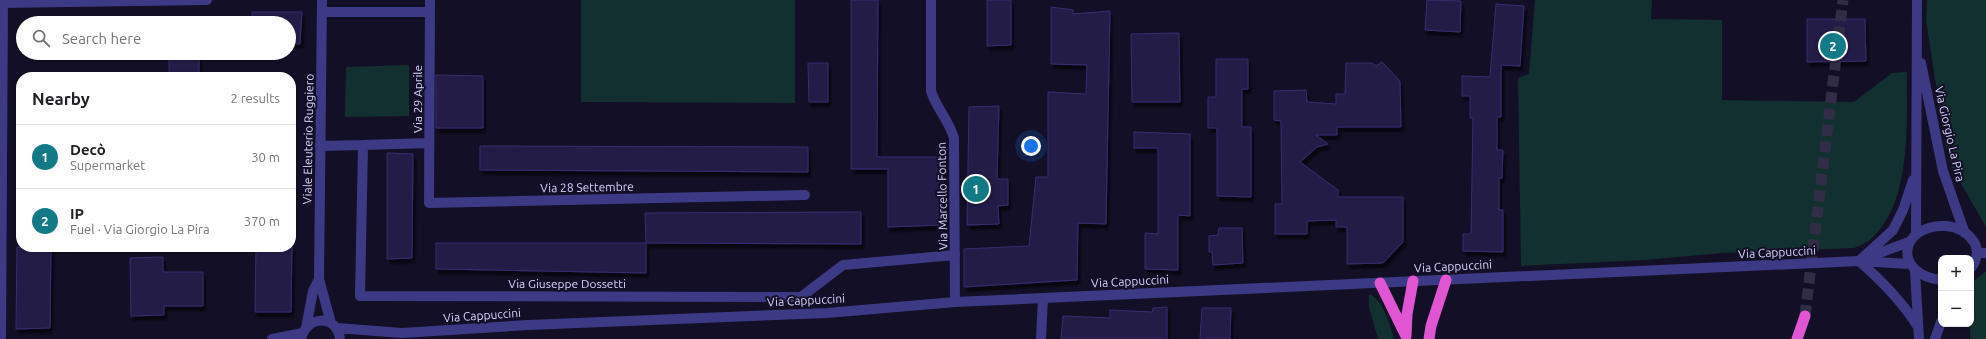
<!DOCTYPE html>
<html lang="en">
<head>
<meta charset="utf-8">
<style>
	body { margin:0; font-family:Ubuntu,sans-serif; background:#f6f6f6; color:#202124 }
	.controls { position:absolute; right:12px; bottom:12px; display:grid; overflow:hidden; border-radius:8px; box-shadow:0 1px 3px #0004 }
	.controls button { width:36px; height:36px; display:grid; place-items:center; padding:0; border:0; border-bottom:1px solid #e0e0e0; background:#fff; color:#202124; font:20px sans-serif }
	.you { position:absolute; left:1031px; top:146px; width:14px; height:14px; margin:-10px; border:3px solid #fff; border-radius:50%; background:#1a73e8; box-shadow:0 0 0 6px #1a73e833 }
	.badge { display:grid; place-items:center; width:26px; height:26px; border-radius:50%; background:#127987; color:#fff; font-size:13px; font-weight:700 }
	.pin { position:absolute; translate:-50% -50%; border:2px solid #fff; box-shadow:0 1px 4px #0006 }
	.list { margin:0; padding:0; list-style:none }
	h2 { display:flex; justify-content:space-between; align-items:center; height:52px; margin:0; padding:0 16px; font-size:17px }
	h2 small { font-size:13px; font-weight:400; color:#757577 }
	.list li { display:grid; grid-template-columns:26px 1fr auto; gap:12px; align-items:center; box-sizing:border-box; height:64px; padding:0 16px; border-top:1px solid #e0e0e0 }
	.list b { display:block; font-size:15px; white-space:nowrap }
	.list p { margin:0; font-size:13px; white-space:nowrap; color:#757577 }
	.list em { font-size:13px; font-style:normal; color:#757577 }
	.icon { flex:none; width:22px; height:22px; fill:none; stroke:currentColor; stroke-width:2; stroke-linecap:round; stroke-linejoin:round }
	.map { position:relative; flex:none; width:1986px; height:339px; overflow:hidden }
	.search { position:absolute; background:#fff; box-shadow:0 1px 3px #0004; left:16px; top:16px; width:280px; height:44px; display:flex; align-items:center; gap:10px; box-sizing:border-box; padding:0 14px; border-radius:22px; color:#757577; font-size:15px }
	.panel { position:absolute; background:#fff; box-shadow:0 1px 3px #0004; left:16px; top:72px; width:280px; height:180px; border-radius:16px }
	.map>svg:first-child { display:block }
	.green { fill:#12302f }
	.building { fill:#241b47; stroke:#3b2d73; filter:url(#shadow) }
	.lines { fill:none; stroke-linecap:round; stroke-linejoin:round }
	.trunk-tunnel { stroke:#312d47; stroke-width:11; stroke-dasharray:11 5.5; stroke-linecap:butt }
	.minor { stroke:#3d3a85; stroke-width:10 }
	.tertiary { stroke:#3d3a85; stroke-width:10 }
	.trunk { stroke:#e055d1; stroke-width:11 }
	.labels { text-anchor:middle; dominant-baseline:central; stroke-width:4; stroke-linejoin:round; paint-order:stroke }
	.street-label { font-size:12px; fill:#d9d4ff; stroke:#130f26 }
</style>
</head>
<body>
<div class="map">
<svg width="1986" height="339" viewBox="0 0 1986 339">
	<defs>
		<filter id="shadow"><feDropShadow dx="2.5" dy="4.5" stdDeviation="1" flood-color="#0009"/></filter>
	</defs>
	<rect width="100%" height="100%" fill="#130f26"/>
	<path class="green" d="M581,0H795V103L581,102Z
		M1535,0H1652L1651,19L1722,20V100L1854,102L1892,73L1907,72C1906,124 1913,201 1870,240C1866,243 1859,246 1854,248L1722,253L1645,260L1521,266L1518,78L1529,74Z
		M1927,0H1986V227L1951,166L1945,144L1926,20Z
		M409,65V116L345,117L346,67Z
		M1986,271V339H1970L1971,283Z
		M1369,294C1384,300 1390,325 1394,339H1378L1369,307Z"/>
	<path class="building" d="M851,0H878L877,157H943L944,225L888,227V169H851Z
		M987,0H1011V45L987,46Z
		M1427,0L1461,1L1460,32L1425,30Z
		M1496,4L1524,6L1520,66L1501,65V117H1497V150H1503L1502,178H1499V210H1503V252L1463,251V234H1471L1473,118H1470V96H1462V76L1490,77Z
		M1051,7L1073,10V14L1110,11L1106,224L1078,223L1077,280L964,287V249L1029,246L1036,177H1048V92L1086,94L1087,65L1051,64Z
		M252,12H302L300,44H289V23H252Z
		M1807,19H1865L1866,61L1807,62Z
		M1179,33L1180,102H1132L1131,34Z
		M169,53H199V77H169Z
		M1216,59H1248V89H1242V127H1251V197L1217,196V128H1208V97H1216Z
		M1382,62L1400,81L1401,127H1337V135H1316L1328,144L1317,147L1300,162L1338,190V197H1403V242L1383,263L1347,264V227H1336V220L1307,221V234H1275V204H1282L1281,121L1274,120V91L1306,90L1307,102L1336,104V94H1345L1346,63H1372L1376,66Z
		M808,63H828V102H809Z
		M436,75L483,76V128H436Z
		M999,106L997,179H1008V205L998,206L999,224L967,225L969,107Z
		M1134,132L1190,134V216L1178,215V270L1145,269V233L1158,234V148H1134Z
		M480,146L808,147V172L480,170Z
		M387,153L413,154L412,258L387,259Z
		M861,212V244L646,243L645,213Z
		M1219,228H1242L1243,263L1213,265L1212,252H1209V236L1218,235Z
		M436,243H646V273L436,269Z
		M17,247H51L50,328L16,329Z
		M256,247H292L291,312H255Z
		M163,257V272H203V306H164V315L131,316L130,258Z
		M1167,307V339H1061L1063,316L1110,318V310L1152,312L1153,308Z
		M1202,308H1231L1230,339H1200Z"/>
	<g class="lines">
		<path class="trunk-tunnel" d="M1805,316L1843,0"/>
		<path class="minor" d="M430,0L429,203L805,195
			M931,0V91C936,108 949,120 954,138L955,302
			M0,3L207,0
			M322,12H430
			M363,145L429,143
			M320,146L363,145L360,296L801,297L843,265L955,255
			M1978,253H1986
			M1041,339L1043,298"/>
		<path class="tertiary" d="M322,0L319,279L331,323
			M1921,63L1943,171L1964,231
			M1916,234L1917,0
			M1866,258L1909,242
			M1859,261L1893,230L1903,210L1913,180
			M1859,261C1882,281 1902,301 1918,327
			M1915,271L1919,339
			M1941,280C1892,274 1899,224 1946,226C1958,227 1968,233 1974,242C1979,250 1977,261 1971,268
			M306,328L313,291L319,279
			M337,328L402,333L528,325L827,313L955,302L1859,261L1909,264
			M1,339L3,0
			M272,339L303,333
			M301,339C306,315 337,314 340,339
			M1935,339L1941,322"/>
		<path class="trunk" d="M1380,283L1406,336
			M1406,336L1407,314L1413,281
			M1429,339L1431,326L1446,280
			M1797,339L1805,316"/>
	</g>
	<g class="labels">
		<g class="street-label">
			<text transform="translate(417 99) rotate(-90)">Via 29 Aprile</text>
			<text transform="translate(1950 134) rotate(77)">Via Giorgio La Pira</text>
			<text transform="translate(308 139) rotate(-89)">Viale Eleuterio Ruggiero</text>
			<text transform="translate(587 187) rotate(-1)">Via 28 Settembre</text>
			<text transform="translate(942 196) rotate(-91)">Via Marcello Fonton</text>
			<text transform="translate(1777 252) rotate(-3)">Via Cappuccini</text>
			<text transform="translate(1453 266) rotate(-3)">Via Cappuccini</text>
			<text transform="translate(1130 281) rotate(-3)">Via Cappuccini</text>
			<text x="567" y="283">Via Giuseppe Dossetti</text>
			<text transform="translate(806 300) rotate(-3)">Via Cappuccini</text>
			<text transform="translate(482 315) rotate(-4)">Via Cappuccini</text>
		</g>
	</g>
</svg>
<div class="controls">
<button>+</button>
<button>−</button>
</div>
<div class="you"></div>
<div class="pin badge" style="left:976px;top:189px">1</div>
<div class="pin badge" style="left:1833px;top:46px">2</div>
<div class="search"><svg class="icon" aria-label="search" viewBox="0 0 24 24"><circle cx="10" cy="10" r="6"/><path d="M15 15l6 6"/></svg>Search here</div>
<section class="panel">
<h2>Nearby<small>2 results</small></h2>
<ul class="list">
<li><span class="badge">1</span><div><b>Decò</b><p>Supermarket</p></div><em>30 m</em></li>
<li><span class="badge">2</span><div><b>IP</b><p>Fuel · Via Giorgio La Pira</p></div><em>370 m</em></li>
</ul>
</section>
</div>
</body>
</html>
